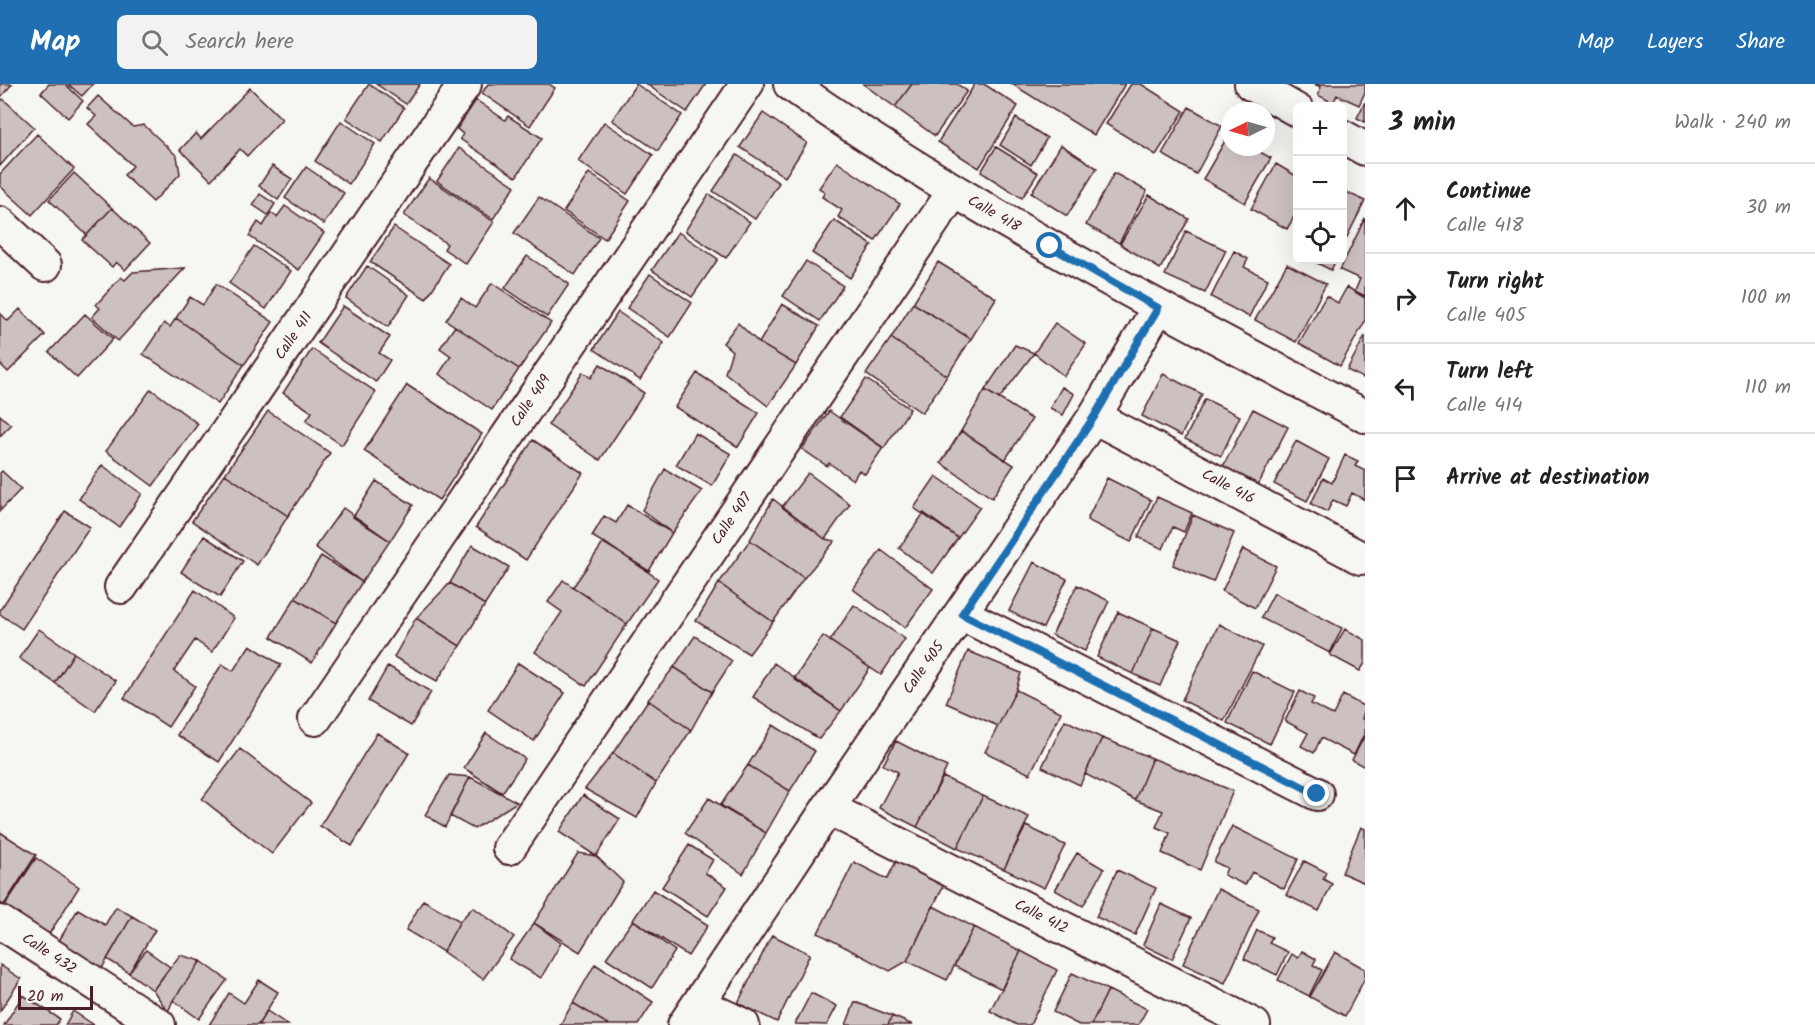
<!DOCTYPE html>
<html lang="en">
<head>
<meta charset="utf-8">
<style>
	body { margin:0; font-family:Kalam,sans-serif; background:#f2f2f2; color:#222 }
	.controls { position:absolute; right:18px; top:18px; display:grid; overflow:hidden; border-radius:9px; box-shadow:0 6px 24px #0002 }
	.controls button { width:54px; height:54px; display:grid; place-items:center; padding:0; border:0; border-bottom:2px solid #e0e0e0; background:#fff; color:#222; font:30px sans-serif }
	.compass { position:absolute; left:1221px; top:18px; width:54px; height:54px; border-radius:50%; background:#fff; box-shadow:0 6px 24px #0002; rotate:265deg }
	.scale { position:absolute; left:18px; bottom:15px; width:75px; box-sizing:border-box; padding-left:6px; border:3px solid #4a1f2b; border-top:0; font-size:16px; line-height:21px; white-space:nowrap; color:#4a1f2b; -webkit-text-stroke:4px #f6f6f2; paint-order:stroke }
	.stop { position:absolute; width:18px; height:18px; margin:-14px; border:4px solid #1f6fb2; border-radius:50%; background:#fff }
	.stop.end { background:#1f6fb2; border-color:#fff; box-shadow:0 2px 6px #0008 }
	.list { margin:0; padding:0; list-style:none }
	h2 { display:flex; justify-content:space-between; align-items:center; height:78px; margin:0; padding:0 24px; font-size:26px }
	h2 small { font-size:20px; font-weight:400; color:#767676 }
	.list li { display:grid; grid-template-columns:39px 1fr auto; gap:18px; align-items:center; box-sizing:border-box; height:90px; padding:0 24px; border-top:2px solid #e0e0e0 }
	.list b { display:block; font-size:22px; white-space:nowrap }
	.list p { margin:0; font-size:20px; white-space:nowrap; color:#767676 }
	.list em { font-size:20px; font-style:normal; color:#767676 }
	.icon { flex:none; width:33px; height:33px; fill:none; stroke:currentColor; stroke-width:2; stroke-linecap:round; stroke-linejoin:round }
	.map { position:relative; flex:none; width:1365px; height:941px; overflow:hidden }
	header { display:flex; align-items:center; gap:36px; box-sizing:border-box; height:84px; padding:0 30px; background:#1f6fb2; color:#fff }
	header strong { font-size:28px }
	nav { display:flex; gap:33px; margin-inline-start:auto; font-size:21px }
	.search { width:420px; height:54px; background:#f2f2f2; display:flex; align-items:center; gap:15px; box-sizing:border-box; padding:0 21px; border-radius:9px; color:#767676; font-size:22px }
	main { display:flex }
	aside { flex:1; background:#fff }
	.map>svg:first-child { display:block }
	.building { fill:#ccc1c0; stroke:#4a1f2b; stroke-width:1.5 }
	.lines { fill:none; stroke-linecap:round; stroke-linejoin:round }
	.minor-casing { stroke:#4a1f2b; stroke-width:36 }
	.minor { stroke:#f6f6f2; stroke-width:32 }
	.route { stroke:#1f6fb2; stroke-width:8 }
	.labels { text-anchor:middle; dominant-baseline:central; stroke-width:5; stroke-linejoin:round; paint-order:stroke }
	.street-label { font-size:15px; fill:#4a1f2b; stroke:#f6f6f2 }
</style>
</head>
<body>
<header>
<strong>Map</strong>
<div class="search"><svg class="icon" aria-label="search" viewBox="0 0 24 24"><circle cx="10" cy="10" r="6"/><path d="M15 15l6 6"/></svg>Search here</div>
<nav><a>Map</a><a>Layers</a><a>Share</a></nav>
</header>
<main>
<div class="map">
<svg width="1365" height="941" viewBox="0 0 1365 941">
	<rect width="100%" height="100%" fill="#f6f6f2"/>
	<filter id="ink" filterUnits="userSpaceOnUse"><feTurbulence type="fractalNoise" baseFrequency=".0167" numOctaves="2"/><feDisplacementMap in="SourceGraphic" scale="12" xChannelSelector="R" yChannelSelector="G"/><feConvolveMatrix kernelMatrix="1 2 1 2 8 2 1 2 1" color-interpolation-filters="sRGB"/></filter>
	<g filter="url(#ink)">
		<path class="building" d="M0,0H12L0,14Z
			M49,0H65L83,17L68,34L41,9Z
			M68,0H93L82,12Z
			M369,0L404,24L382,58L346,34Z
			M376,0H420L406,20Z
			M488,0H549L555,4L530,42L482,9Z
			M636,0L682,31L658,67L612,36Z
			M646,0H706L687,28Z
			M863,0H912L895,23Z
			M912,0H957L967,7L935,52L895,23Z
			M975,0H984L1018,22L979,84L938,58Z
			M1012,0H1125L1094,51Z
			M1131,0H1141L1184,27L1156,71L1106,40Z
			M1314,0H1365V8L1359,21L1337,11L1333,19L1318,11L1321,3Z
			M250,4L282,35L247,72L240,65L211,96L180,66L196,49L201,55Z
			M98,12L133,43L144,41L177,72L180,90L153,118L124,91L133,82L88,40L96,32L87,24Z
			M3,15L34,43L0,82V18Z
			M476,16L505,36L508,32L542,54L516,93L460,55L463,50L457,45Z
			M1365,18V38L1357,34Z
			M1189,23L1222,42L1196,90L1162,70Z
			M763,29L807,59L785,93L740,63Z
			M1016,34L1047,54L1031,81L1000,61Z
			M341,37L375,60L349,100L315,77Z
			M604,38L653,71L627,110L578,77Z
			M37,50L74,85L32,131L0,102V90Z
			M1229,50L1230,63H1251L1271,74L1245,119L1203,95Z
			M1061,61L1097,84L1067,132L1031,109Z
			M996,63L1038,89L1022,114L981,88Z
			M459,64L515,102L493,135L437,97Z
			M737,71L779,99L755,135L713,107Z
			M837,78L900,120L875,157L838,133L842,126L822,113L825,108L819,104Z
			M1276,80L1298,93V126L1287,145L1251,125Z
			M272,82L292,95L278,116L259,102Z
			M306,83L344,109L324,140L285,114Z
			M74,89L112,124L87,151L49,116Z
			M589,89L630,117L605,155L564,127Z
			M1114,89L1147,107L1119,159L1086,141Z
			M429,94L494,138L466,180L444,165L447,160L404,131Z
			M1342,106L1365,117L1342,163Z
			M260,110L275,120L268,131L253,121Z
			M709,110L750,138L726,174L685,147Z
			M1149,111L1189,135L1160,185L1120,160Z
			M539,113L599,154L575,191L514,149Z
			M285,122L324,149L299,186L249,152L258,138L263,142L271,129L277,133Z
			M112,124L150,159L125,186L116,178L112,183L82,156Z
			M1365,134V212L1355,207L1360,195L1340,186Z
			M834,136L872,161L850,194L812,169Z
			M394,143L449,180L426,215L370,178Z
			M1186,147L1226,166L1205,209L1165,191Z
			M678,148L718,175L692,213L652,186Z
			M254,162L291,187L266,225L229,199Z
			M1234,167L1248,175L1244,183L1268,195L1249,233L1211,213Z
			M527,172L569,200L547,233L505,204Z
			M1311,176H1336L1331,186Z
			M806,177L843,202L820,237L783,212Z
			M938,178L996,214L971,255L913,219Z
			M1287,180L1326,200L1296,258L1255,236Z
			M367,182L409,211L388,243L346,214Z
			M185,184L118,257L92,233L100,224L96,221L121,193L125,196L133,188Z
			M650,190L692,219L670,253L627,224Z
			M492,199L551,239L519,285L446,236L461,214L475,224Z
			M216,200L273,238L244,281L176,234L190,213L203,221Z
			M1347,203L1365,214V237L1340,282L1299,259L1326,212L1338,219Z
			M913,219L971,255L947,292L891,254Z
			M782,220L819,242L796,281L759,259Z
			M343,222L390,253L379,269L390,276L376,298L318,259Z
			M20,225L45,251L8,288L0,280V229L8,237Z
			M618,228L664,259L640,296L594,265Z
			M85,230L113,255L77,294L49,268Z
			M176,234L244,281L218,320L143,270L164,239L170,243Z
			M738,239L759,259L796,281L768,322L725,289L732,267L723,259Z
			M1055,239L1086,260L1064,292L1034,269Z
			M455,242L519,285L492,326L439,290L451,272L440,264Z
			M1365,252V295L1347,286Z
			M891,254L947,292L922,329L866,290Z
			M1015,261L1034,269L999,315L985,306Z
			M312,265L376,308L342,361L306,337L312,328L283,309Z
			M600,280L644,309L600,376L548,341L583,288L591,294Z
			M697,289L759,329L738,363L675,323Z
			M1163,290L1202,310L1181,352L1142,332Z
			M866,295L910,325L884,364L840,333Z
			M407,301L482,350L439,416L364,367Z
			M1062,303L1074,310L1063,331L1050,324Z
			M151,305L198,340L153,402L106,367Z
			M985,306L1032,335L1005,376L961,347Z
			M1205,315L1240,332L1221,372L1185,355Z
			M1253,325L1288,343L1254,409L1219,390Z
			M268,327L330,369L288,432L225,390Z
			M829,327L883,364L865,390L859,386L853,396L829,379L827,382L802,365Z
			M0,331L11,341L0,352Z
			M961,347L1014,381L992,414L941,379Z
			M695,349L731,370L712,402L676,381Z
			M533,356L583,389L526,476L476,443Z
			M1296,357L1329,375L1307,417L1274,400Z
			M1345,371L1358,377L1355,382L1365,387V416L1352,409L1346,422L1333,416L1327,428L1311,420L1323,394L1332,399Z
			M102,381L142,410L119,443L79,415Z
			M665,385L702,407L672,449L642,426Z
			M2,387L21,405L0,427V389Z
			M808,389L850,420L825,455L782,423Z
			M225,390L288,432L257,481L192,437Z
			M936,392L980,423L958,454L914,424Z
			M1107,394L1151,416L1131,458L1087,436Z
			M376,397L413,421L390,457L353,433Z
			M1157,413L1192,429L1184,448L1173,443L1163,465L1138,453Z
			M773,415L825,455L835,457L804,494L750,456Z
			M627,421L672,449L649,487L592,452L604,432L616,439Z
			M343,424L390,457L362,498L315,463Z
			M65,427L90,443L22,545L0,530V526Z
			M924,429L958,454L933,489L899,464Z
			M1193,431L1234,449L1213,498L1173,481Z
			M204,452L243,477L220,513L181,488Z
			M750,456L804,494L773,538L719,499Z
			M604,458L658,495L627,540L573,503Z
			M472,461L509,483L485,521L450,499Z
			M1243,465L1276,482L1255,524L1222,507Z
			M881,466L933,505L905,544L853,505Z
			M321,472L362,498L336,539L295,514Z
			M1034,478L1067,495L1043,544L1009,527Z
			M563,496L627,540L586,602L535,568L562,528L548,518Z
			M450,499L485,521L460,562L416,534Z
			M719,499L773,538L749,570L696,537Z
			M1077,501L1109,517L1085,567L1052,551Z
			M195,506L234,534L212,568L195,556L174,587L195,602L168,643L124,614Z
			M1274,509L1342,544L1330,569L1261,534Z
			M295,514L336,539L312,579L271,553Z
			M854,521L905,555L881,591L830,557Z
			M1118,528L1153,544L1133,590L1097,573Z
			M416,534L460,562L437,597L394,573Z
			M1219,540L1262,562L1224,637L1182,616Z
			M1153,544L1180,556L1160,602L1133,590Z
			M39,545L74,569L55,599L19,574Z
			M1345,545L1365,556V579L1360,587L1330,571Z
			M695,552L732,577L712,608L674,583Z
			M823,552L870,584L841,627L794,595Z
			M250,561L281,581L219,678L177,651L222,580L233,587Z
			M968,567L1021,589L1016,606L998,642L946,619Z
			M74,569L116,597L95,627L55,599Z
			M518,579L565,609L534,657L488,626Z
			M774,579L841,627L819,655L753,613Z
			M388,582L431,608L411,642L368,617Z
			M674,583L712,608L691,646L648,616Z
			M1252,587L1295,608L1270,660L1227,639Z
			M1016,606L1061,628L1030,690L985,668Z
			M1300,607L1314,614L1311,620L1333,631L1343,611L1365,623L1362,635L1365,636V648L1354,671L1321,654L1314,669L1301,662L1308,649L1285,637Z
			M648,616L691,646L656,699L613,669Z
			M1065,636L1102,654L1080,701L1042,683Z
			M773,641L815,667L790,707L748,681Z
			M377,649L409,669L352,762L320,742Z
			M486,649L525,675L502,709L464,684Z
			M1365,651V683L1352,676Z
			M1102,654L1152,674L1135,716L1085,690Z
			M896,657L947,683L917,743L879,724L898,688L883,681Z
			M240,665L311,719L272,770L202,715Z
			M613,669L656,699L637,734L585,705Z
			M1152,674L1233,707L1200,786L1162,769L1170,749L1156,743L1163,727L1135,716Z
			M748,681L790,707L766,749L720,722Z
			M449,691L470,693L445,743L425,731Z
			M470,693L517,718L474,745L450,732Z
			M943,693L983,712L957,764L917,743Z
			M583,711L620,735L596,772L559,748Z
			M983,712L1029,733L1004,785L957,764Z
			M709,714L766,749L743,790L685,749Z
			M1026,742L1065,761L1044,804L1004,785Z
			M1232,742L1298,775L1284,805L1252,788L1245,801L1224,791L1227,784L1214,778Z
			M1361,743L1365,745V799L1342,789Z
			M0,748L36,771L4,821L0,819Z
			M689,761L713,776L705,789L727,803L708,832L662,803Z
			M578,769L596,772L623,798L580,868L534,839Z
			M1077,769L1104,785L1083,822L1055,806Z
			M36,774L79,803L46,855L2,826Z
			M898,774L945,798L907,877L890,887L818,849L854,778L887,795Z
			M1304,777L1326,788L1323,795L1332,800L1319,827L1286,811Z
			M1117,786L1156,804L1135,851L1096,833Z
			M1218,805L1259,825L1225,899L1183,880Z
			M653,806L708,841L688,872L633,836Z
			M423,816L460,837L443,868L406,846Z
			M1161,820L1191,834L1172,875L1143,861Z
			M933,822L974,843L947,896L907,877Z
			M116,823L132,832L101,886L57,860L78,825L105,841Z
			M473,823L514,853L483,895L443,868L460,837Z
			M132,832L155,846L129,889L107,875Z
			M633,836L675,867L652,904L606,874Z
			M534,839L561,859L541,894L509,875Z
			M974,843L1021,867L1002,905L954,882Z
			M1257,846L1272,853L1269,859L1288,868L1277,891L1244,875Z
			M772,851L810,870L777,938L738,919Z
			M146,866L170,883L153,906L129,889Z
			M1021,867L1057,886L1030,941H1017L990,927Z
			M1302,867L1316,875L1313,881L1322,886L1309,912L1278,896L1292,870L1298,874Z
			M1335,868L1365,885V894L1345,932L1310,913Z
			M180,871L201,877L173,916L168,928L153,906Z
			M201,877L227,896L199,935L173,916Z
			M595,880L653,918L638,941H609L573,919Z
			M0,881L21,895L0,927Z
			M1072,889L1108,906L1091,941H1079L1053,928Z
			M259,896L278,908L258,941H209L229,909L244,919Z
			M1108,906L1147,925L1138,941H1091Z
			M811,909L837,922L827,941L795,940Z
			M23,911L60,935L56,941H4Z
			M855,918L892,932L888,941H846Z
			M573,919L609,941H560Z
			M73,927L94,941H65Z
			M267,927L288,941H258Z
			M892,932L913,941H888Z"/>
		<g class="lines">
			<g class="minor-casing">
				<path id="minor" d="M790,0C971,127 1169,229 1365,332
					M1251,0L1298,27
					M1342,52L1365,65
					M0,139L45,181
					M1094,333L1361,474
					M121,503L465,0
					M962,530L1317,710
					M315,635L747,0
					M828,724L1254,941
					M509,764L954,107
					M0,838L159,941
					M699,920L743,941
					M684,941L828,724L1094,333L1158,224"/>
			</g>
			<use href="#minor" class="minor"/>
		</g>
	</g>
	<g class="lines" filter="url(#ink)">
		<path class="route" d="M1050,162L1158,224L1094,333L962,530L1317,710"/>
	</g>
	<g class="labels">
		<g class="street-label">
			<text transform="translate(994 130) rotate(30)">Calle 418</text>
			<text transform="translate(294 252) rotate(-56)">Calle 411</text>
			<text transform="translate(531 317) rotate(-56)">Calle 409</text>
			<text transform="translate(1228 403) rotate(28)">Calle 416</text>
			<text transform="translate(732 435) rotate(-56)">Calle 407</text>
			<text transform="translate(924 584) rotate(-55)">Calle 405</text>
			<text transform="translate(1041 833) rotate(27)">Calle 412</text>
			<text transform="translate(49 870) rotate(33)">Calle 432</text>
		</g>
	</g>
</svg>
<div class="controls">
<button>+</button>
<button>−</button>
<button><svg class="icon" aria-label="locate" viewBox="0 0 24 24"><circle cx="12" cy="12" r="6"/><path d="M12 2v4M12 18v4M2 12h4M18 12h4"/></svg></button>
</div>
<svg class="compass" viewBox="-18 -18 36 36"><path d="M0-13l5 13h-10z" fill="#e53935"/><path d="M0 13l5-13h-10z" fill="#767676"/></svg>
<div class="scale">20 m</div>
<div class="stop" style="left:1050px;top:162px"></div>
<div class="stop end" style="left:1317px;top:710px"></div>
</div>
<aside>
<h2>3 min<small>Walk · 240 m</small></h2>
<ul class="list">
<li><svg class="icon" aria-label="ahead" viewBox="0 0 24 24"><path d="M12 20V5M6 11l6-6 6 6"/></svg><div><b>Continue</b><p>Calle 418</p></div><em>30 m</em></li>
<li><svg class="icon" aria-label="right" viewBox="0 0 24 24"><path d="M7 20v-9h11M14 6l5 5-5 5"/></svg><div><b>Turn right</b><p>Calle 405</p></div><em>100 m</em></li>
<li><svg class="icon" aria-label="left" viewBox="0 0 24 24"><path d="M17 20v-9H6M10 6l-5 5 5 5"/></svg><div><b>Turn left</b><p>Calle 414</p></div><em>110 m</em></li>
<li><svg class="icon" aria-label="arrive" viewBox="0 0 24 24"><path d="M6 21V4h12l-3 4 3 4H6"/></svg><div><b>Arrive at destination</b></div></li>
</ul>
</aside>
</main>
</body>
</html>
